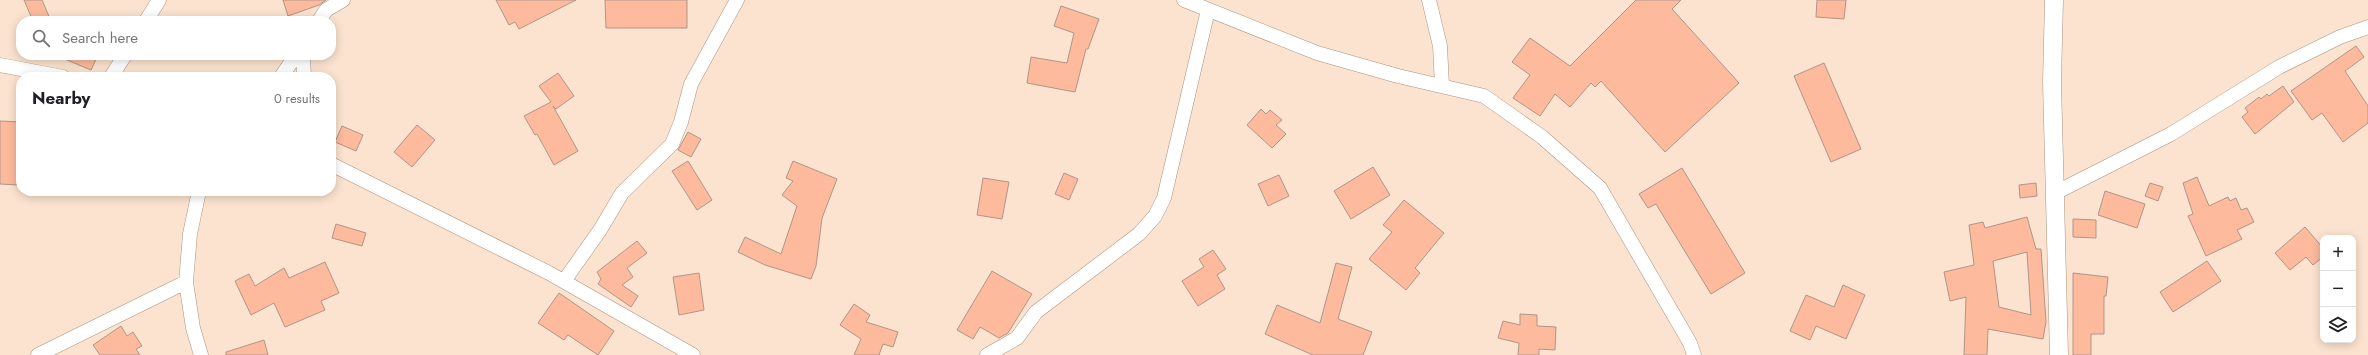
<!DOCTYPE html>
<html lang="en">
<head>
<meta charset="utf-8">
<style>
	body { margin:0; font-family:Jost,sans-serif; background:#f2f2f2; color:#202124 }
	.controls { position:absolute; right:12px; bottom:12px; display:grid; overflow:hidden; border-radius:8px; box-shadow:0 2px 10px #0003 }
	.controls button { width:36px; height:36px; display:grid; place-items:center; padding:0; border:0; border-bottom:1px solid #e0e0e0; background:#fff; color:#202124; font:20px sans-serif }
	.list { margin:0; padding:0; list-style:none }
	h2 { display:flex; justify-content:space-between; align-items:center; height:52px; margin:0; padding:0 16px; font-size:17px }
	h2 small { font-size:13px; font-weight:400; color:#757577 }
	.icon { flex:none; width:22px; height:22px; fill:none; stroke:currentColor; stroke-width:2; stroke-linecap:round; stroke-linejoin:round }
	.map { position:relative; flex:none; width:2368px; height:355px; overflow:hidden }
	.search { position:absolute; background:#fff; box-shadow:0 2px 10px #0003; left:16px; top:16px; width:320px; height:44px; display:flex; align-items:center; gap:10px; box-sizing:border-box; padding:0 14px; border-radius:16px; color:#757577; font-size:15px }
	.panel { position:absolute; background:#fff; box-shadow:0 2px 10px #0003; left:16px; top:72px; width:320px; height:124px; border-radius:16px }
	.map>svg:first-child { display:block }
	.building { fill:#fdba9c; stroke:#b19589; fill-rule:evenodd }
	.lines { fill:none; stroke-linecap:round; stroke-linejoin:round }
	.minor-casing { stroke:#aa9481; stroke-width:15 }
	.tertiary-casing { stroke:#aa9481; stroke-width:19 }
	.minor { stroke:#fff; stroke-width:14 }
	.tertiary { stroke:#fff; stroke-width:18 }
</style>
</head>
<body>
<div class="map">
<svg width="2368" height="355" viewBox="0 0 2368 355">
	<rect width="100%" height="100%" fill="#fbe3cf"/>
	<path class="building" d="M24,0H42L51,21H33Z
		M283,0H326L319,5L288,16Z
		M496,0H576L519,29L515,22L509,25Z
		M605,0H687V28H606Z
		M1636,0H1681L1672,9L1739,83L1665,152L1601,81L1595,87L1591,83L1570,107L1555,94L1540,116L1513,98L1530,75L1512,62L1530,38L1570,66Z
		M1817,0H1846L1844,19L1816,17Z
		M1061,6L1099,19L1088,49H1086L1075,92L1027,83L1031,57L1067,63L1074,33L1054,26Z
		M2356,46L2364,57L2345,71L2368,106V123L2343,142L2322,113L2312,120L2291,91Z
		M55,55H98L91,70Z
		M1824,63L1861,149L1831,162L1794,76Z
		M558,73L574,96L556,109L553,106L578,151L554,165L537,134L535,135L524,116L551,102L539,86Z
		M2283,86L2294,102L2255,134L2242,117L2248,112L2245,108L2259,97L2261,99L2267,94L2269,96Z
		M1261,109L1266,114L1270,110L1282,120L1276,125L1286,134L1272,148L1247,125Z
		M0,121L21,122L19,185L0,184Z
		M417,125L435,140L412,167L394,152Z
		M342,126L363,135L356,151L335,142Z
		M688,132L701,139L691,157L678,150Z
		M688,161L712,200L697,210L672,171Z
		M793,161L837,179L822,218L816,266L811,279L765,265L738,252L745,237L781,254L797,206L782,195L793,181L786,178Z
		M1373,167L1390,195L1351,219L1334,191Z
		M1682,168L1745,273L1711,294L1656,204L1648,208L1639,194Z
		M1064,173L1078,179L1069,200L1055,194Z
		M1279,175L1289,196L1268,206L1258,184Z
		M2197,177L2209,206L2228,197L2230,201L2236,198L2241,210L2247,208L2254,222L2237,230L2242,239L2206,256L2188,216L2193,214L2183,183Z
		M983,178L1009,182L1002,219L977,215Z
		M2036,183L2037,196L2020,198L2019,185Z
		M2150,183L2163,187L2158,201L2145,196Z
		M2105,191L2145,204L2137,228L2098,215Z
		M1404,200L1444,233L1415,268L1420,273L1406,290L1369,259L1392,232L1383,225Z
		M2027,217L2036,249H2041L2046,322L2043,339L1988,329L1987,355H1964L1966,297L1950,301L1944,272L1974,265L1969,225L1983,222L1985,228ZM2027,252L2031,315L1999,307L1993,261Z
		M2073,219L2096,220V238L2073,237Z
		M336,224L366,233L362,246L332,238Z
		M2305,227L2323,248V257L2313,265L2306,257L2290,270L2275,253Z
		M637,241L647,253L627,268L633,277L622,285L638,296L631,307L598,284L601,279L597,272Z
		M1213,250L1226,269L1217,275L1225,289L1198,306L1182,281L1204,267L1199,259Z
		M2207,261L2221,281L2173,312L2160,292Z
		M325,262L339,293L321,301L325,310L285,327L274,303L251,315L235,281L249,274L255,286L284,268L289,278Z
		M1336,263L1352,267L1338,319L1372,332L1363,355H1313L1265,334L1277,305L1320,323Z
		M992,271L1032,294L1008,333L999,338L980,327L973,339L957,330Z
		M699,273L704,310L679,315L673,277Z
		M2073,273L2108,277L2106,296H2104V334H2091V355H2073Z
		M1843,285L1865,295L1846,339L1816,326L1810,340L1790,331L1806,295L1834,307Z
		M559,293L614,331L598,355L568,335L564,340L538,323Z
		M854,304L870,315L866,322L898,332L893,347L883,344L879,355H854L861,339L840,325Z
		M1520,314L1537,315V326L1556,327L1555,350L1539,349V355H1518L1519,343L1498,338L1503,321L1520,325Z
		M121,326L127,336L133,332L142,346L136,349L140,355H100L93,345Z
		M264,340L268,355H226V352Z"/>
	<g class="lines">
		<g class="minor-casing">
			<path id="minor" d="M1184,0L1317,53L1398,76L1484,96L1542,137L1600,188L1690,343L1694,355
				M1429,0L1440,46L1442,86
				M146,21L159,0
				M319,21L326,10L343,0
				M303,55L304,77
				M0,65L63,77
				M111,77L125,55
				M281,77L296,55
				M331,164L549,273L693,355
				M199,191L190,234L186,282L193,328L201,355
				M2055,193L2171,134L2279,67L2340,37L2368,27
				M564,281L600,230L622,193L672,144L681,122L691,84L737,0
				M38,355L186,282
				M987,355L1017,338L1036,312L1139,234L1155,216L1164,198L1208,10"/>
		</g>
		<g class="tertiary-casing">
			<path id="tertiary" d="M2054,0L2052,82L2059,355"/>
		</g>
		<use href="#minor" class="minor"/>
		<use href="#tertiary" class="tertiary"/>
	</g>
</svg>
<div class="controls">
<button>+</button>
<button>−</button>
<button><svg class="icon" aria-label="layers" viewBox="0 0 24 24"><path d="M12 4l9 5-9 5-9-5zM3 14l9 5 9-5"/></svg></button>
</div>
<div class="search"><svg class="icon" aria-label="search" viewBox="0 0 24 24"><circle cx="10" cy="10" r="6"/><path d="M15 15l6 6"/></svg>Search here</div>
<section class="panel">
<h2>Nearby<small>0 results</small></h2>
<ul class="list">
</ul>
</section>
</div>
</body>
</html>
